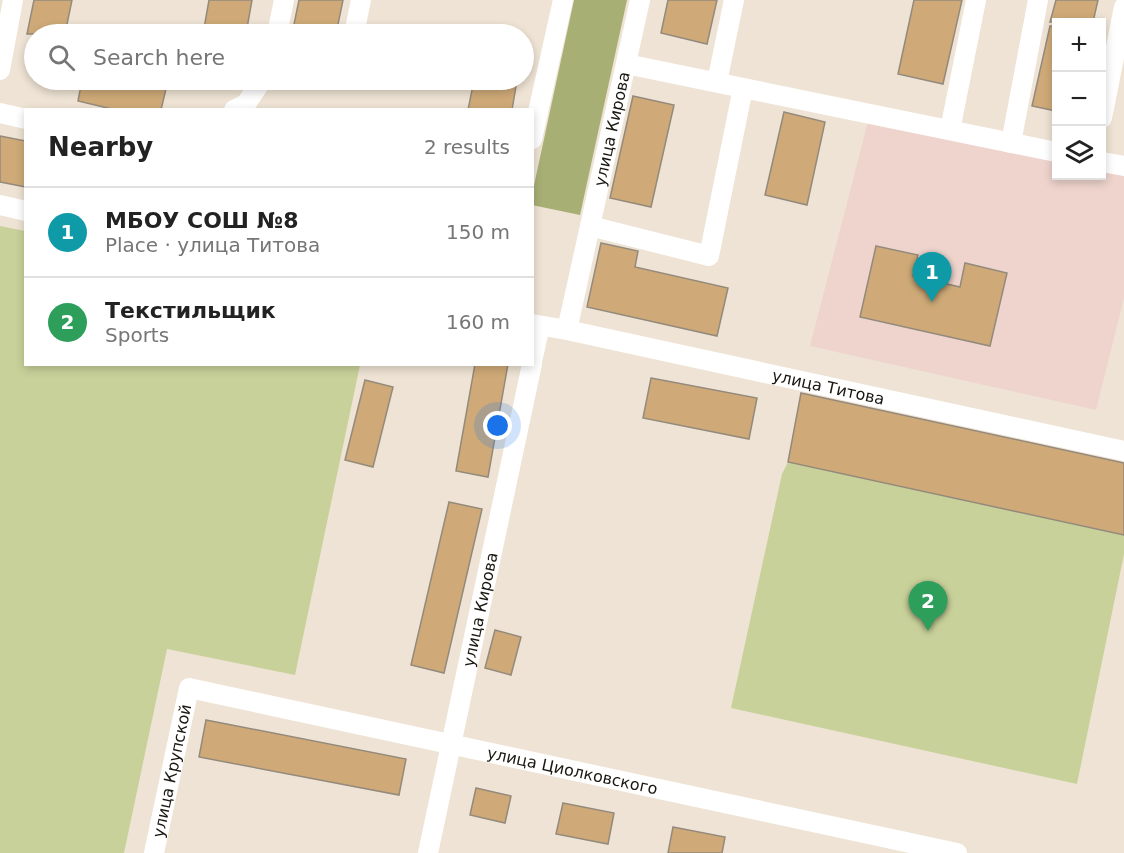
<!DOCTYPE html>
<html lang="en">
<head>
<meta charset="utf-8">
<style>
	body { margin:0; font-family:"DejaVu Sans",sans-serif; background:#f2f2f2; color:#222 }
	.controls { position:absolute; right:18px; top:18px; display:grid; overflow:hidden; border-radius:0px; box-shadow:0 3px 9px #0003 }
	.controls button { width:54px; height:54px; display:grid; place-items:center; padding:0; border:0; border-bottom:2px solid #e0e0e0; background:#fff; color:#222; font:30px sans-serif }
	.you { position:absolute; left:498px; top:426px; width:21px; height:21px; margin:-15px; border:4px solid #fff; border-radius:50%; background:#1a73e8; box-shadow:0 0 0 9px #1a73e833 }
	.badge { display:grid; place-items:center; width:39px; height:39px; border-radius:50%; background:#d93025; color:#fff; font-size:20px; font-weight:700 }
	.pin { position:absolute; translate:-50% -50px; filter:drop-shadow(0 2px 3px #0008) }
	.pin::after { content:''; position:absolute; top:32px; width:21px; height:18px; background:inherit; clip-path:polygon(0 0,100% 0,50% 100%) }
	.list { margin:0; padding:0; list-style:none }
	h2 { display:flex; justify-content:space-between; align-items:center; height:78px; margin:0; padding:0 24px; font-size:26px }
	h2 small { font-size:20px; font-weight:400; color:#767676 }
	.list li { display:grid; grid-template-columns:39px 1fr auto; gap:18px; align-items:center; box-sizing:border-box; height:90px; padding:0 24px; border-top:2px solid #e0e0e0 }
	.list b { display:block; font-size:22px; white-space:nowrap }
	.list p { margin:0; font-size:20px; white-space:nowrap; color:#767676 }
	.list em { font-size:20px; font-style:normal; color:#767676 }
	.icon { flex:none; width:33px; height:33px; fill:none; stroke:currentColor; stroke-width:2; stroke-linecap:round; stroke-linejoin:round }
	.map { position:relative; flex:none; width:1124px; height:853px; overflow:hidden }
	.search { position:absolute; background:#fff; box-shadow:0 3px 9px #0003; left:24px; top:24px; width:510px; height:66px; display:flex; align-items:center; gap:15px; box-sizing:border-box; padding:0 21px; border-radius:33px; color:#767676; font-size:22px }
	.panel { position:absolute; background:#fff; box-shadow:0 3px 9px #0003; left:24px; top:108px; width:510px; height:258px; border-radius:0px }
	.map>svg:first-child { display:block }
	.education { fill:#eed4cd }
	.green { fill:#c9d19a }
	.forest { fill:#a8af75 }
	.building { fill:#cfaa78; stroke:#948a7c; stroke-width:1.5 }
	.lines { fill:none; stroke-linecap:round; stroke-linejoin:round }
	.minor { stroke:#fff; stroke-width:20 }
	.labels { text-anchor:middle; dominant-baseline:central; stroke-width:6; stroke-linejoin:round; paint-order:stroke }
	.street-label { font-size:16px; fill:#1a1711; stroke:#fff }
</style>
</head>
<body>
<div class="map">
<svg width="1124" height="853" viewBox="0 0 1124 853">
	<rect width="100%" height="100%" fill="#eee3d4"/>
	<path class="education" d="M871,110L1056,150V176H1102V160L1124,165V298L1096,410L810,346Z"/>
	<path class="green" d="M0,226L25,231L26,364L360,365L295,675L167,649L124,853H0Z
		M788,462L1124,535V554L1077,784L731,708L782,474Z"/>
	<path class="forest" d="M574,0H627L580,215L532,205L533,190Z"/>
	<path class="building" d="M34,0H72L65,34H27Z
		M209,0H252L246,34H203Z
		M299,0H343L336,34H292Z
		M668,0H717L707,44L661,33Z
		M914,0H962L943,84L898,74Z
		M1056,0H1098L1093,22H1050Z
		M1050,26H1056V111L1032,106Z
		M82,80H168L161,110H116L78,101Z
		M474,80H517L512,110H468Z
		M633,96L674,105L651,207L610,198Z
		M784,112L825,122L807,205L765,195Z
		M0,136L26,141V187L0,182Z
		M601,243L638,251L635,267L728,288L717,336L587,307Z
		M876,246L918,255L913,276L960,287L965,263L1007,273L990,346L860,317Z
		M475,364H508L488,477L456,471Z
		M651,378L757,398L749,439L643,418Z
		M365,380L393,387L373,467L345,460Z
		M801,393L1124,463V535L788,462Z
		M449,502L482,509L444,673L411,665Z
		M495,630L521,637L511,675L485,668Z
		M206,720L406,759L399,795L199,757Z
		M476,788L511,796L505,823L470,815Z
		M563,803L614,813L608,844L556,834Z
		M673,827L725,837L722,853H668Z"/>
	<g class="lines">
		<g class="minor">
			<path d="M277,34L284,0"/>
			<path d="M354,34L361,0"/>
			<path d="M626,64L1056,152"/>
			<path d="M0,70L13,0"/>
			<path d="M717,82L734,0"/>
			<path d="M234,110L246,104L262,80"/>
			<path d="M0,113L26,119"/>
			<path d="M1102,118L1124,7"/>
			<path d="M950,130L976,0"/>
			<path d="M532,139L563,0"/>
			<path d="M1011,143L1038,0"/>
			<path d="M1102,162L1124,166"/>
			<path d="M0,205L26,211"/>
			<path d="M590,226L709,256L743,88"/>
			<path id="s1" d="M532,324L567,330L1124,451"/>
			<path id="s2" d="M567,330L640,0"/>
			<path d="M532,361L540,326"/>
			<path id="s3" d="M154,853L189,688L957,853"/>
			<path id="s4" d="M428,853L532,364"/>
		</g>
	</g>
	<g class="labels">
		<g class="street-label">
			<text stroke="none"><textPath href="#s2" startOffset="206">улица Кирова</textPath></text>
			<text stroke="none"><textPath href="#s1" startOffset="303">улица Титова</textPath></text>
			<text stroke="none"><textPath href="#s4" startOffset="249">улица Кирова</textPath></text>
			<text stroke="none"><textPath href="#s3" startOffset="84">улица Крупской</textPath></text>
			<text stroke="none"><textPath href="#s3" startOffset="561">улица Циолковского</textPath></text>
		</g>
	</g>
</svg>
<div class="controls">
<button>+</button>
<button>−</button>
<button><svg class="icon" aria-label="layers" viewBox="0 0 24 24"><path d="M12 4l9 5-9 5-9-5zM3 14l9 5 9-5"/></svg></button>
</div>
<div class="you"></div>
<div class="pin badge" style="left:932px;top:302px;background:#0f9aa8">1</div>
<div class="pin badge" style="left:928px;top:631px;background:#2e9e5b">2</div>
<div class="search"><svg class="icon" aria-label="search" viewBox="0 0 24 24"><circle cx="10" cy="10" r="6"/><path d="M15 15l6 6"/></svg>Search here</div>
<section class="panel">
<h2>Nearby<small>2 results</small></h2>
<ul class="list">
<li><span class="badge" style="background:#0f9aa8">1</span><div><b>МБОУ СОШ №8</b><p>Place · улица Титова</p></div><em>150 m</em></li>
<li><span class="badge" style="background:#2e9e5b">2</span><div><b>Текстильщик</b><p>Sports</p></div><em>160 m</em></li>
</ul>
</section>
</div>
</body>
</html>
